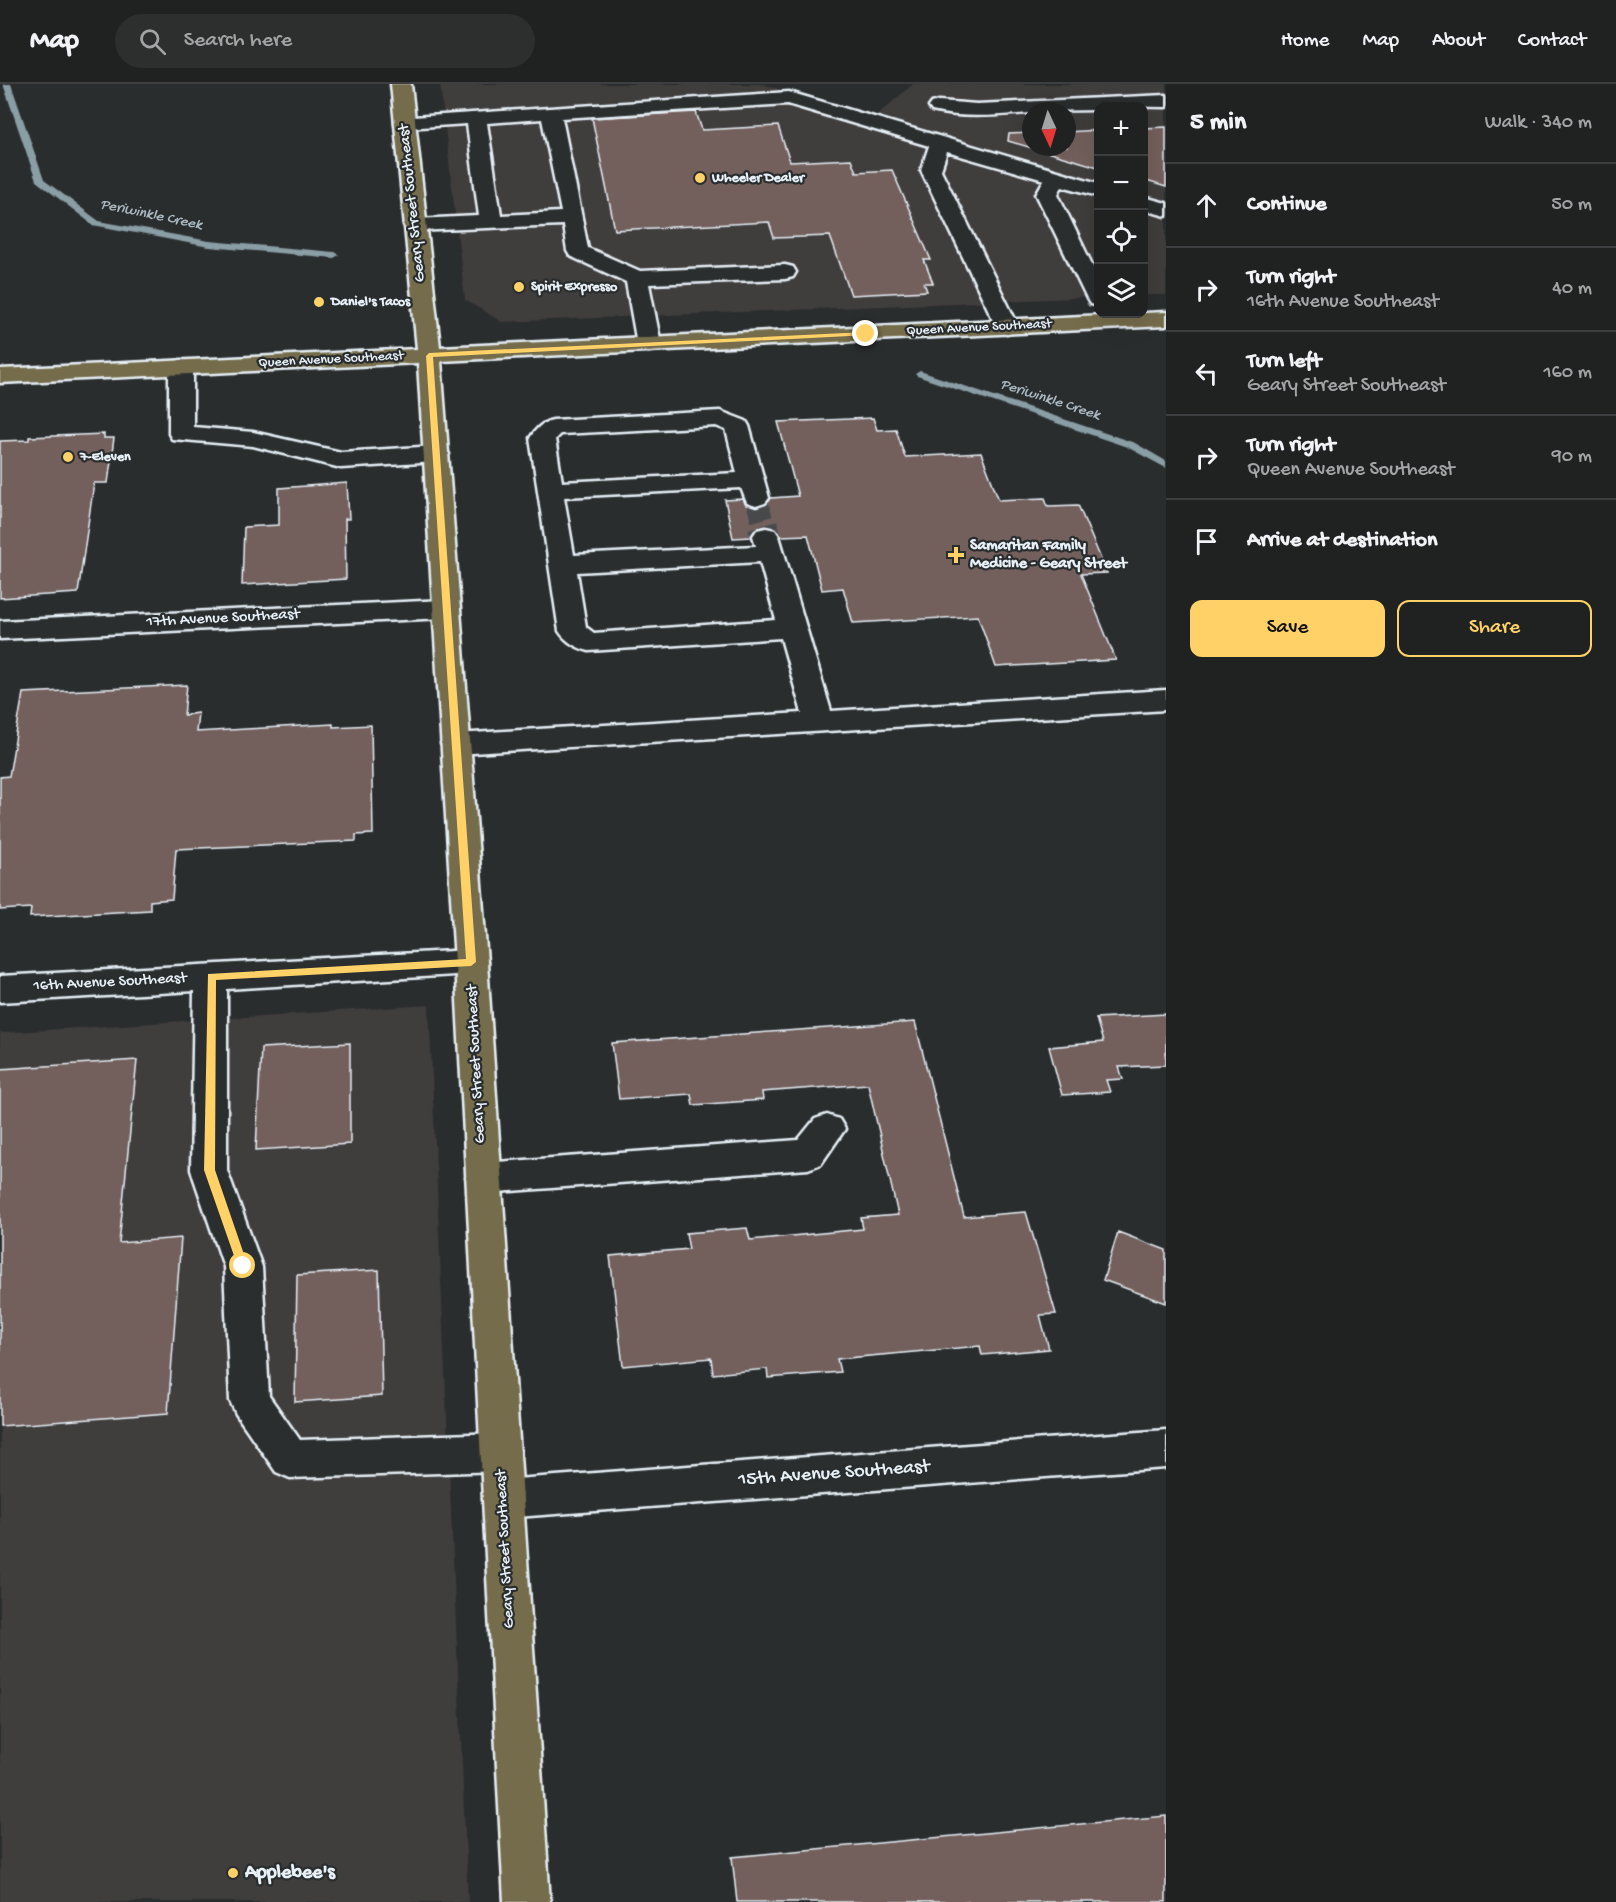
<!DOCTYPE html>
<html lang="en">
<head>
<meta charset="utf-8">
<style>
	body { margin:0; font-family:"Gochi Hand",sans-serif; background:#2d2f2f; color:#f1f3f6 }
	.controls { position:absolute; right:18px; top:18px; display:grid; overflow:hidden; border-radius:12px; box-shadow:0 6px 24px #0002 }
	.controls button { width:54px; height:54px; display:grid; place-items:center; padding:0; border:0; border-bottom:2px solid #3d3f40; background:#202222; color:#f1f3f6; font:30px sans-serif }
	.compass { position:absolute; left:1022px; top:18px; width:54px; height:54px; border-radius:50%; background:#202222; box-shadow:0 6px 24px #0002; rotate:176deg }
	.stop { position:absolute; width:18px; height:18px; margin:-14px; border:4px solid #ffd166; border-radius:50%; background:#fff }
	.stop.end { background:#ffd166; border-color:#fff; box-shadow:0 2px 6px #0008 }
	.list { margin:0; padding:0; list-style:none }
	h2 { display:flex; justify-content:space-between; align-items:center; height:78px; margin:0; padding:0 24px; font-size:26px }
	h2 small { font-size:20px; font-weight:400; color:#a2a4a5 }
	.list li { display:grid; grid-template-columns:39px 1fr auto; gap:18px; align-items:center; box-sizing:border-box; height:84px; padding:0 24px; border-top:2px solid #3d3f40 }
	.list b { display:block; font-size:22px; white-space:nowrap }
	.list p { margin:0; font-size:20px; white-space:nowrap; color:#a2a4a5 }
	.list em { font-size:20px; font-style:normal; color:#a2a4a5 }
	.actions { display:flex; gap:12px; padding:18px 24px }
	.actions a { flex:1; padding:14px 0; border:2px solid #ffd166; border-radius:12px; text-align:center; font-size:21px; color:#ffd166 }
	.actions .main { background:#ffd166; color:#111 }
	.icon { flex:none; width:33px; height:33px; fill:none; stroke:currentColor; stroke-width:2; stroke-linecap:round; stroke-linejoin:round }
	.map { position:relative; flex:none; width:1166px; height:1818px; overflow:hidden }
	header { display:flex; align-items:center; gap:36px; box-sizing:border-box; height:84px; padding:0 30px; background:#202222; border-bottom:2px solid #3d3f40 }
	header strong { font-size:28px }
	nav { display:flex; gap:33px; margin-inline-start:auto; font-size:21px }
	.search { width:420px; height:54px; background:#2d2f2f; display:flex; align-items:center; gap:15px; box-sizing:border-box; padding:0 21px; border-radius:33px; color:#a2a4a5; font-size:22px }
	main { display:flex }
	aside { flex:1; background:#202222 }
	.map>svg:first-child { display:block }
	.built { fill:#403c3c; fill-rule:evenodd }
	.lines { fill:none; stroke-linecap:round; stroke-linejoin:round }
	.stream { fill:#8a9ea6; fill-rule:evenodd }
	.building { fill:#73605d; stroke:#e8f1f8; stroke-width:1.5 }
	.minor-tunnel-far1 { stroke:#464a4c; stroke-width:22; stroke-dasharray:22 11; stroke-linecap:butt }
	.minor-tunnel { stroke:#464a4c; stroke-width:30; stroke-dasharray:30 15; stroke-linecap:butt }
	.minor-casing { stroke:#e8f1f8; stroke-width:5 }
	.major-casing { stroke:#e8f1f8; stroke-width:5 }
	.minor { fill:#2a2d2e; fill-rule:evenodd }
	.major { fill:#746c4b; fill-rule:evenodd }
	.route { fill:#ffd166 }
	.poi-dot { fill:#ffd166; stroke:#2a2d2e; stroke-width:2 }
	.labels { text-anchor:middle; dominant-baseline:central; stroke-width:4.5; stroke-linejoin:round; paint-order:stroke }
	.far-poi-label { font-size:14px; font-weight:bold; fill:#e8f1f8; stroke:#2a2d2e; text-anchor:start }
	.far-street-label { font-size:14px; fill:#e8f1f8; stroke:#2a2d2e }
	.far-water-label { font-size:15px; font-style:italic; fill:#aab9c2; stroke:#2a2d2e }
	.street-label { font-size:16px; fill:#e8f1f8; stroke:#2a2d2e }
	.poi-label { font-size:16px; font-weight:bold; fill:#e8f1f8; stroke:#2a2d2e; text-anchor:start }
	.near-street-label { font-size:20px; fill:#e8f1f8; stroke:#2a2d2e }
	.near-poi-label { font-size:20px; font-weight:bold; fill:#e8f1f8; stroke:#2a2d2e; text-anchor:start }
</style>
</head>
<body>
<header>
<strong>Map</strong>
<div class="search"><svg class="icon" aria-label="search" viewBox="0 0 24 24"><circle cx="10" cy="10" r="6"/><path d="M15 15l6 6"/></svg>Search here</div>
<nav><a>Home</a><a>Map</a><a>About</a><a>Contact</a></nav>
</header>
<main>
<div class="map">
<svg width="1166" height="1818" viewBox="0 0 1166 1818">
	<rect width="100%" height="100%" fill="#2a2d2e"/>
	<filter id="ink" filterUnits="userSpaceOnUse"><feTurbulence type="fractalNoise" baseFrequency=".0167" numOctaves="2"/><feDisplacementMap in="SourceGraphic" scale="12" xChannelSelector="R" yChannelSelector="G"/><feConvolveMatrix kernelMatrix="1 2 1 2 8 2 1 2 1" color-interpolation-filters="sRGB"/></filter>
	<g filter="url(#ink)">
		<path class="built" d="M440,0H762L875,33L913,0H1166V211H1144V22H1098V213L502,238L465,216ZM1031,27H1067V63H1031Z
			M429,921L468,1818H0V949Z"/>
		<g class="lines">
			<path class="stream" d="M3,0H11L44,96L99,137L209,157L334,168L339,171L334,174L209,163L93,141L36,97Z
				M920,287L1135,359L1166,377V384L1127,363L917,292L915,290Z"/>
		</g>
		<path class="building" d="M696,28L702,46L778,42L790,78L851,75L856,88L892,86L931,176H924L933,199H924L927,207L851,211L830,152L774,154L769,138L615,146L592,34Z
			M1166,43V103L1143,96V44Z
			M1098,46V83L1008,57L1009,50L1031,49V63H1067V48Z
			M873,334L877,346L896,345L905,373L981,369L999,416L1045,414L1048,422L1078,421L1107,489L1081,490L1116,576L996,583L978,532L853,539L843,504L822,506L808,451L781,452L775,444L766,442L755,445L751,453L733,454L725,416L743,415L746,421L757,424L767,420L771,414L798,412L778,338Z
			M104,350V354H114L108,399H94L78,509L0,514V357L29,356V353Z
			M347,399L349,435H345L346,495L242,501L244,443L279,441V404Z
			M187,601L184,631L198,629L196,648L333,640V643L371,641L373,750L356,751V757L176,765L172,815L150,817V826L30,833L31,824L0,826V693L9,692L23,609Z
			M1166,930V981L1119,983L1123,995L1106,996L1110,1008L1062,1011L1049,963L1103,958L1096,934Z
			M915,938L964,1133L1026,1128L1056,1230L1040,1231L1049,1265L982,1271L980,1262L837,1275L840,1288L768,1294L767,1285L713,1290L711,1274L623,1282L610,1172L689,1165L686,1149L747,1144L750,1156L863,1145L861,1134L898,1131L868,1000L762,1008L763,1016L693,1021L691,1010L619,1015L612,959Z
			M350,959V1060L256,1066L261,964Z
			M137,976L119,1159L181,1154L168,1329L0,1342V985Z
			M1118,1148L1166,1166V1219L1103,1196Z
			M379,1186L382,1312L295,1318L297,1191Z
			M1166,1732V1818H737L732,1773Z"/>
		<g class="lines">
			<path class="minor-tunnel-far1" d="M756,414L764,443"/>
			<path class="minor-tunnel" d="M763,441L766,452"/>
			<g class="minor-casing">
				<path id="minor" d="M789,8L1098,99V112L1062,102L1058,110L1098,193V222L1090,220L1087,215L1036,110L1044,96L947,68L941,86L1019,243L1015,248L1007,250L999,248L921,86L929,62L788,20L562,34L588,164L640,187L785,181L793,183L796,188L793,193L785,195L649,200L661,260L657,265L649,267L641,265L637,260L626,198L570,172L567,167L563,141L415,147L407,146L404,141L407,136L415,135L479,132L467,40L405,44L398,42L395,38L398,34ZM542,35L561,128L501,131L487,39Z
					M1166,11V23L1098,22V26L1031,27V29C999,31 964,35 932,27L929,23L932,19L939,17L977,20Z
					M1144,113L1166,119V132L1144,126Z
					M181,276L189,278L193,283V343L253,348L341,368L436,362L445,365L449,370L445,375L436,378L341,384L253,362L172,355L169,350V283L173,278Z
					M720,327L746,337L749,342L769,414L765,419L756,422L747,419L741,404L564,413L574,471L756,462L753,452L757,446L766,444L775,446L779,452L831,627L1166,606V626L456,670L446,667L441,660L446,653L456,650L802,629L781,554L589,567C577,564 566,558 559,547L530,354C536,345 542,338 553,336ZM716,342L726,346L737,389L562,398L555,355L560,350ZM760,478L776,536L594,549L586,543L577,488Z
					M445,516L455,519L459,525L455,531L445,534L0,555V537Z
					M471,866L483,869L487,878L483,887L471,890L227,905V1086L262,1183L269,1312L300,1356L500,1349L514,1355L520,1368L514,1381L500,1387L290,1394L276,1388L236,1330L230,1317L224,1183L191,1086L194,907L0,918V892Z
					M827,1031L839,1035L845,1045L821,1080L808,1085L484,1109L471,1105L466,1094L471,1083L484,1079L798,1056L815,1035Z
					M1166,1346V1384L503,1434L489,1429L483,1415L489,1401L503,1396Z"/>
			</g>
			<g class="major-casing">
				<path id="major" d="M391,0H411L440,263L1166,228V242L441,277L487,878L550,1818H504L455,878L418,279L0,299V285L417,265Z"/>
			</g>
			<use href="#minor" class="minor"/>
			<use href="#major" class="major"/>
		</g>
	</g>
	<path class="route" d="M866,248L869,251L433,273L476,878L471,882L216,896L215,1086L248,1182L243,1187L239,1186L204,1086L208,890L466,875L426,272L429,269Z"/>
	<g class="poi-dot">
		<circle cx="700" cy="94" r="6"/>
		<circle cx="519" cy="203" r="6"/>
		<circle cx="319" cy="218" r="6"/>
		<circle cx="68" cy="373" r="6"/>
		<path d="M953 462h6v6h6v6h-6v6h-6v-6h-6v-6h6z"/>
		<circle cx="233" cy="1789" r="6"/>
	</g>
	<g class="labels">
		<g class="far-poi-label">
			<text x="712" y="94">Wheeler Dealer</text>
			<text x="531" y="203">Spirit Expresso</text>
			<text x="331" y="218">Daniel's Tacos</text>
			<text x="80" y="373">7-Eleven</text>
		</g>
		<g class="far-street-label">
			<text transform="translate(979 244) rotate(-3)">Queen Avenue Southeast</text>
			<text transform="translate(331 276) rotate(-3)">Queen Avenue Southeast</text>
		</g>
		<g class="far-water-label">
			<text transform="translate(151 131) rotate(12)">Periwinkle Creek</text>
			<text transform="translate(1050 316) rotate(18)">Periwinkle Creek</text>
		</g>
		<g class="street-label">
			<text transform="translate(413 119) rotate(-96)">Geary Street Southeast</text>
			<text transform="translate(223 535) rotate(-3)">17th Avenue Southeast</text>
			<text transform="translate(110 899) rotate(-3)">16th Avenue Southeast</text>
			<text transform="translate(477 980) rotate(-93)">Geary Street Southeast</text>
			<text transform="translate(506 1465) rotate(-93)">Geary Street Southeast</text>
		</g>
		<g class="poi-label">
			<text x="970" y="462">Samaritan Family<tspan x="970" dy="18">Medicine - Geary Street</tspan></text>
		</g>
		<g class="near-street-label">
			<text transform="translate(834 1390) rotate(-4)">15th Avenue Southeast</text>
		</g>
		<g class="near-poi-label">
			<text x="245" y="1789">Applebee's</text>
		</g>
	</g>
</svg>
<div class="controls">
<button>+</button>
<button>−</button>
<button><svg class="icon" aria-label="locate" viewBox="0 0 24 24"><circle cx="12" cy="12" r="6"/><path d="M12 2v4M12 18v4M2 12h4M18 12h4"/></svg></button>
<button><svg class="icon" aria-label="layers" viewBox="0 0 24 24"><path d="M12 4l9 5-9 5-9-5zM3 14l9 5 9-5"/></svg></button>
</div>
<svg class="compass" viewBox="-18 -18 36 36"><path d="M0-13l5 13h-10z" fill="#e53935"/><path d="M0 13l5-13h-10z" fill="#a2a4a5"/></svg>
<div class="stop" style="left:243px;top:1182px"></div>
<div class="stop end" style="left:866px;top:250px"></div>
</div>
<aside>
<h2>5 min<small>Walk · 340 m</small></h2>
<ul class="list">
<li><svg class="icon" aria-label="ahead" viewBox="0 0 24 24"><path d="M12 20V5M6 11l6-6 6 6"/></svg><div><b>Continue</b></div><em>50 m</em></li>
<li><svg class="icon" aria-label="right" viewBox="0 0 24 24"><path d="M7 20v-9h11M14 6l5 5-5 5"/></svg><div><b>Turn right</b><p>16th Avenue Southeast</p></div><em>40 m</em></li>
<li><svg class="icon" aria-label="left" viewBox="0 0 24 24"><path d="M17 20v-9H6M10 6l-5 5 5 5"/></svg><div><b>Turn left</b><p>Geary Street Southeast</p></div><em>160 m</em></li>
<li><svg class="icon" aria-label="right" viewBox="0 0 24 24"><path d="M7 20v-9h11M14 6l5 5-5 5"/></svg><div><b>Turn right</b><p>Queen Avenue Southeast</p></div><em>90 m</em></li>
<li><svg class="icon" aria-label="arrive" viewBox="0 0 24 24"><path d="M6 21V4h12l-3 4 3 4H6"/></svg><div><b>Arrive at destination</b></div></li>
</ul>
<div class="actions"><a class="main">Save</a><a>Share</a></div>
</aside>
</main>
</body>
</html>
